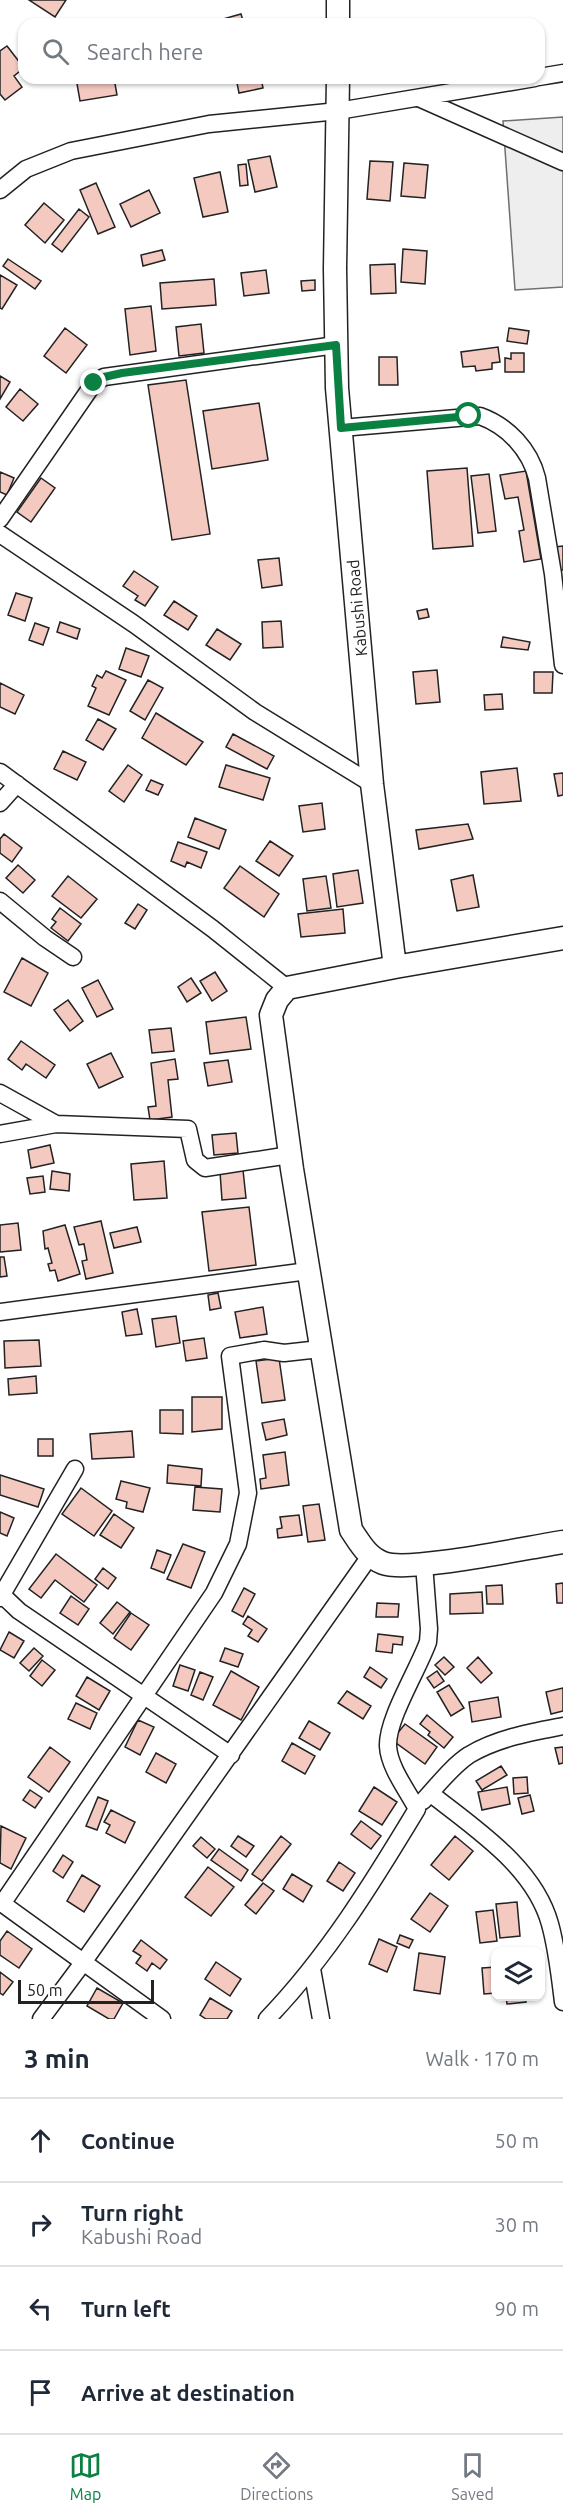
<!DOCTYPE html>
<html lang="en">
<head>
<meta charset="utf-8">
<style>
	body { margin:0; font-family:Ubuntu,sans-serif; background:#f2f2f3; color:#1f2937 }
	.controls { position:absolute; right:18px; bottom:18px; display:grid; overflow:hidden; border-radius:12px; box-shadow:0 2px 4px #0004 }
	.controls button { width:54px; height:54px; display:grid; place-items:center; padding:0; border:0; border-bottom:2px solid #e0e1e3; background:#fff; color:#1f2937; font:30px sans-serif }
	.scale { position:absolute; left:18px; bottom:15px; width:136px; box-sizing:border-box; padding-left:6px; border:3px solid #222; border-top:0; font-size:16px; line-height:21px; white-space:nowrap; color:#222; -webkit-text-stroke:4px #fff; paint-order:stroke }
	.stop { position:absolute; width:18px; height:18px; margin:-14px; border:4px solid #0b8043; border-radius:50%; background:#fff }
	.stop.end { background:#0b8043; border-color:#fff; box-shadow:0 2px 6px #0008 }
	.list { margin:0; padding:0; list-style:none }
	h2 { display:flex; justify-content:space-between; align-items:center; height:78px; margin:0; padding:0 24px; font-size:26px }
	h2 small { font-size:20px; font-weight:400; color:#747a83 }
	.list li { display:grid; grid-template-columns:39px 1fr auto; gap:18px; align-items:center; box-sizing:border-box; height:84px; padding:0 24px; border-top:2px solid #e0e1e3 }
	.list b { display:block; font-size:22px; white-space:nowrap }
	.list p { margin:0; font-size:20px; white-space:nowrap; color:#747a83 }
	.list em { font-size:20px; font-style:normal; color:#747a83 }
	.icon { flex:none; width:33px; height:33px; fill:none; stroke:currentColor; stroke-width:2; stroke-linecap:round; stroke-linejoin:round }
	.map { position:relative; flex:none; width:563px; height:2019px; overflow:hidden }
	.search { position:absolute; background:#fff; box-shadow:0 2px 4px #0004; left:18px; right:18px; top:18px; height:66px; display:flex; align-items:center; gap:15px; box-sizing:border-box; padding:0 21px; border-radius:18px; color:#747a83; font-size:22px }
	.sheet { height:414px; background:#fff }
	nav { display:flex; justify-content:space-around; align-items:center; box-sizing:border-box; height:84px; border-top:2px solid #e0e1e3; background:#fff; font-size:16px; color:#747a83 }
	nav a { display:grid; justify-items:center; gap:3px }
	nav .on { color:#0b8043 }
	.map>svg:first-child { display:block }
	.green { fill:#eee; stroke:#6f6f6f; stroke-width:1.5 }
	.building { fill:#f3c9c0; stroke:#222; stroke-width:1.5 }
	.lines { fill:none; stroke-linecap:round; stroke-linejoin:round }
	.street-casing { stroke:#222; stroke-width:19 }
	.secondary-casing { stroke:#222; stroke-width:25 }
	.street { stroke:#fff; stroke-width:16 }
	.secondary { stroke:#fff; stroke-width:22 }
	.route { stroke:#0b8043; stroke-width:8 }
	.labels { text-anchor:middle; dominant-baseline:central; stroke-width:4.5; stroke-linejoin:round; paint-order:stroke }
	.street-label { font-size:16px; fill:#222; stroke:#fff }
</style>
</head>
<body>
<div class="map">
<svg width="563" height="2019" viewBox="0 0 563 2019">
	<rect width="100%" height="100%" fill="#fff"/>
	<path class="green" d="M563,117V287L515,290L503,121Z"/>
	<path class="building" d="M29,0H66L55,17Z
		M241,14L244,24H224L223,19Z
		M7,46L24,68L14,76L22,87L5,100L0,94V51Z
		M76,78H114L117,95L80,101Z
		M236,78H261L263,88L239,93Z
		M270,156L277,187L255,192L248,160Z
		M370,161L393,162L390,201L367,199Z
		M404,163L428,165L425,198L401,196Z
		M246,164L248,185L240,186L238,165Z
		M220,172L228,212L203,217L194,178Z
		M96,183L115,227L98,234L80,190Z
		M149,190L160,213L131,227L120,204Z
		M44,203L64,220L45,243L25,225Z
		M79,209L89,217L62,252L52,244Z
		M403,249L427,251L425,284L401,282Z
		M162,250L165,260L143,266L141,255Z
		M8,259L41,281L35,289L3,266Z
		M395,264L396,293L371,294L370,265Z
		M266,270L269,293L244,296L241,273Z
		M0,275L17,285L2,309L0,308Z
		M214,279L216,305L162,309L160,283Z
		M315,280V290L302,291L301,281Z
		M151,306L156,351L130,355L125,309Z
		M201,324L204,353L179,356L176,327Z
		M65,328L87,345L66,373L44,356Z
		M509,328L529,331L527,344L507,341Z
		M498,347L500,362L492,363V369L476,371L475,366L463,367L461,352Z
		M511,353H524V372H505V358L511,359Z
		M379,357H397L398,385H379Z
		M0,376L10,382L0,399Z
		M186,380L210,534L172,540L148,385Z
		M20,389L38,404L23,421L6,407Z
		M259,403L268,460L212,469L203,411Z
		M467,468L473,546L433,549L427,471Z
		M526,471L541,559L524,562L519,531L524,530L518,497L505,499L500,475Z
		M0,472L14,478L7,495L0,492Z
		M489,474L496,531L478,533L471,476Z
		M41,478L55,488L31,522L17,512Z
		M563,546V570L558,571L555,547Z
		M279,558L282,585L262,588L258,560Z
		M134,571L158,587L145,606L135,600L138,596L123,586Z
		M16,593L32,598L25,621L8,615Z
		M174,601L197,616L188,630L164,615Z
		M427,609L429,617L419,619L417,611Z
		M281,621L283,647L263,648L262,622Z
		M60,622L80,629L77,639L57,632Z
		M35,623L49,628L43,645L29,640Z
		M217,629L241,644L230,660L206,645Z
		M503,637L530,642L528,650L501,647Z
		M126,648L149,656L141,677L119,669Z
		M437,670L440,702L416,704L413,672Z
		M106,671L126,680L109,715L88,706L96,688L92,686L97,675L102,678Z
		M534,672H553L552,693H534Z
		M148,680L163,688L145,720L130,711Z
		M0,683L24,695L15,714L0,707Z
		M502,694L503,709L485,710L484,695Z
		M156,713L203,742L186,765L142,738Z
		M98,719L116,729L103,750L86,740Z
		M233,734L274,756L267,769L226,747Z
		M63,751L86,762L77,780L54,769Z
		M128,765L142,775L124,802L109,791Z
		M226,765L270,778L263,800L219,787Z
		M517,768L521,801L484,804L481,772Z
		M563,773V795L558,796L554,774Z
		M151,780L163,785L158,795L146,790Z
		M322,803L325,829L303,832L299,806Z
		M195,818L226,830L219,849L188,837Z
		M468,824L473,839L419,849L416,830Z
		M4,834L22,848L12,862L0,853V839Z
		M270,841L293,856L279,876L256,861Z
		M178,842L207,852L201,868L187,862L185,867L171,861Z
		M18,865L35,880L23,893L6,878Z
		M240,866L279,894L264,917L224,888Z
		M358,870L363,903L337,907L333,874Z
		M473,875L479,907L457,911L451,880Z
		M68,876L97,899L81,918L52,896Z
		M326,876L331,908L307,911L303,879Z
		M138,904L147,910L135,929L125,923Z
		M60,908L81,924L68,941L51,928L56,922L52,919Z
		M343,909L345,933L301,937L298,914Z
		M22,958L48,973L31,1006L4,992Z
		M215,972L227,991L212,1001L200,981Z
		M191,978L201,993L187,1002L178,987Z
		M98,980L113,1009L97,1017L82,988Z
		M68,1000L83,1021L70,1031L54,1010Z
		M246,1017L251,1049L210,1054L206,1022Z
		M171,1028L174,1051L152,1053L149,1030Z
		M21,1041L55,1065L46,1078L26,1064L22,1070L8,1059Z
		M111,1053L123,1077L99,1088L87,1064Z
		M175,1059L178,1079L168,1080L172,1117L150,1120L148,1107L156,1106L151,1063Z
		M228,1060L232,1082L208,1086L204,1063Z
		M236,1133L238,1153L214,1155L212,1135Z
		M50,1145L54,1163L31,1168L28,1150Z
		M164,1161L167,1198L134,1200L131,1164Z
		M243,1170L246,1198L222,1200L220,1172Z
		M52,1171L70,1174L69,1191L50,1189Z
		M43,1176L45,1192L30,1194L27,1178Z
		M249,1207L256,1265L209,1271L202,1212Z
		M101,1221L113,1273L86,1279L82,1261L87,1260L84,1244L79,1245L74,1227Z
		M18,1223L21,1250L0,1252V1225Z
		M65,1225L80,1274L58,1281L55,1270L50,1271L48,1264L52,1263L48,1248L45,1249L43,1231Z
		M137,1227L141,1242L114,1248L110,1233Z
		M0,1257H4L7,1276L0,1277Z
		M218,1293L221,1308L210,1310L208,1295Z
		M263,1307L267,1334L240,1338L235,1312Z
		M137,1309L142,1334L126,1336L122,1312Z
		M176,1316L180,1343L156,1347L152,1319Z
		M204,1338L207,1358L186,1361L183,1341Z
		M39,1340L41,1366L5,1368L4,1341Z
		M279,1358L285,1400L262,1403L256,1361Z
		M36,1376L37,1393L9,1395L8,1379Z
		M192,1397H222V1429L192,1432Z
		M160,1410H183V1434L160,1433Z
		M284,1419L287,1435L266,1440L262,1423Z
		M132,1431L134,1457L92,1459L90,1434Z
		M38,1439H53V1456H38Z
		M285,1452L289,1485L261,1489L260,1479L266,1478L263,1455Z
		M168,1465L202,1469L201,1486L167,1483Z
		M0,1475L44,1489L38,1507L0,1495Z
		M121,1481L150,1488L143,1512L126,1508L127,1502L116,1499Z
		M195,1487L222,1489L220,1512L193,1510Z
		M81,1488L112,1511L94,1536L62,1514Z
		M319,1504L325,1540L308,1542L303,1506Z
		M0,1512L14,1518L7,1536L0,1533Z
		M114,1514L134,1528L121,1548L100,1535Z
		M299,1515L302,1535L278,1538L277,1529L282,1528L280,1517Z
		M183,1544L205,1552L191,1588L167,1579Z
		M157,1550L171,1555L164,1573L151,1568Z
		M56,1554L97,1585L84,1602L55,1580L41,1598L29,1589Z
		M103,1568L116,1578L108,1589L95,1579Z
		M563,1583V1603H557L556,1584Z
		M502,1585L503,1604H487L486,1586Z
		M244,1588L255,1594L243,1617L232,1611Z
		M482,1592L483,1613L450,1614V1594Z
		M71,1596L89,1609L78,1625L60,1613Z
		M117,1602L130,1612L113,1634L100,1623Z
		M377,1603L399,1604L398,1617H376Z
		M131,1613L149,1625L131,1650L114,1638Z
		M248,1616L267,1629L258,1642L248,1636L252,1630L243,1624Z
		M9,1632L24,1641L14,1658L0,1650Z
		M378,1634L403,1637L402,1645L393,1644L392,1653L376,1651Z
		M34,1648L43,1656L29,1671L20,1663Z
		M225,1648L243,1654L238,1667L220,1661Z
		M444,1657L454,1667L445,1675L435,1665Z
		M478,1657L492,1673L481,1683L467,1668Z
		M42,1660L55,1670L42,1686L30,1676Z
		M180,1665L195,1670L188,1691L173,1686Z
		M370,1667L387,1679L381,1688L364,1677Z
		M231,1671L259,1687L241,1720L213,1705Z
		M437,1671L444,1681L434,1688L427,1678Z
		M200,1672L213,1677L203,1700L191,1695Z
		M87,1677L110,1691L99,1710L76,1696Z
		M449,1685L464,1708L451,1716L437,1692Z
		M563,1688V1711L551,1714L546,1692Z
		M347,1691L371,1706L363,1719L338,1703Z
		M498,1697L501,1717L472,1722L469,1702Z
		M76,1703L97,1713L90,1729L68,1719Z
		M427,1715L453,1737L444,1748L428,1735L430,1732L420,1724Z
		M138,1720L154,1727L140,1755L125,1747Z
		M309,1721L330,1733L320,1750L299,1738Z
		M405,1724L437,1747L425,1764L392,1740Z
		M292,1743L315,1756L305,1774L282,1761Z
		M50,1747L70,1762L49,1792L28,1777Z
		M563,1747V1763L559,1764L555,1748Z
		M156,1753L176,1764L166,1783L146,1772Z
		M501,1766L507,1775L482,1790L476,1781Z
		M527,1777L528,1793L514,1794L513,1778Z
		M374,1787L397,1802L382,1825L359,1811Z
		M507,1787L510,1804L482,1810L478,1792Z
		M30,1790L42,1798L35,1808L23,1800Z
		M530,1795L534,1811L522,1814L518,1798Z
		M98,1797L108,1801L97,1830L86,1826Z
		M111,1810L135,1822L125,1843L106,1833L110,1825L104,1822Z
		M361,1821L381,1836L371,1849L351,1834Z
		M1,1826L26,1838L11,1869L0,1863Z
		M238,1836L254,1846L246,1857L231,1846Z
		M281,1836L291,1844L262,1881L252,1874Z
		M455,1836L473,1851L449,1880L431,1865Z
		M201,1837L215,1849L207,1858L193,1846Z
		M219,1849L248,1870L241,1881L211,1860Z
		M63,1855L73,1862L63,1878L53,1871Z
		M339,1862L355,1873L343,1891L327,1881Z
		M208,1867L234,1887L211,1916L185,1897Z
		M292,1874L312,1886L303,1902L283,1889Z
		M82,1875L100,1886L84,1912L67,1901Z
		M263,1883L274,1891L256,1914L245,1905Z
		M430,1893L448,1906L430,1932L411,1919Z
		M517,1902L520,1936L500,1938L496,1904Z
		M493,1910L497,1941L480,1943L476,1912Z
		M7,1931L32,1949L19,1968L0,1955V1941Z
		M400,1935L413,1940L409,1948L397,1943Z
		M379,1939L397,1947L387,1972L369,1964Z
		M141,1940L167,1960L160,1969L152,1963L147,1971L136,1963L141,1956L133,1951Z
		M419,1953L445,1957L440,1994L414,1990Z
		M216,1962L241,1979L230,1996L205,1979Z
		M496,1967V1993L484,1994L482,1968Z
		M0,1972L13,1982L3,1995L0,1993Z
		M97,1988L123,2003L114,2019H109L87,2006Z
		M506,1996H525L526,2002L507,2004Z
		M210,1998L232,2011L227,2019H206L200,2015Z"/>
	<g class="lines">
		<g class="street-casing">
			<path id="street" d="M539,77L563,73
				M421,99L563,162
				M0,190L26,169L71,151L209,124L338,111L535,78
				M341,428L480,416C508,426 530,450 537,478L553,574L563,665
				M0,519L94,383L104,377L336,345
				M0,534L134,624L255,712L372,784
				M0,772L213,929L287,988
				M0,803L17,784
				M0,901L45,938L73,957
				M0,1093L56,1124
				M0,1134L56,1124L188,1129L195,1160L205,1168L290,1155
				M0,1312L308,1271
				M0,1593L19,1611L231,1755
				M0,1598L75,1469
				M430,1793C475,1829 534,1866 550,1924C557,1949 560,1977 563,2002
				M423,1801C437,1786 452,1766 469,1755C497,1738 532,1732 563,1726
				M0,1902L162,2019
				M2,1904L214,1593L238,1544L248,1493L230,1356L264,1350L284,1353L320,1349
				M312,1969L321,2019
				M41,2019L82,1964L370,1556
				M267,2019C327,1957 373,1882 417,1809C407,1790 389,1767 388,1746C387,1719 418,1670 428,1642L429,1629L424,1564"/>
		</g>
		<g class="secondary-casing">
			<path id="secondary" d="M338,24V0
				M338,78L335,269L337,388L372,784L395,967L563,938
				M395,967L287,988L277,1000L271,1015L292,1169L351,1530C360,1543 367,1557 383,1563C409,1573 529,1547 563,1542"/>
		</g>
		<use href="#street" class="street"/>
		<use href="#secondary" class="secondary"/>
	</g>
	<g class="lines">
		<path class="route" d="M94,383L104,377L122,373L336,345L341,428L469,416"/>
	</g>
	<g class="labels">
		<g class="street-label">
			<text transform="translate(357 608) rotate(-95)">Kabushi Road</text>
		</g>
	</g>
</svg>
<div class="controls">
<button><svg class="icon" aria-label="layers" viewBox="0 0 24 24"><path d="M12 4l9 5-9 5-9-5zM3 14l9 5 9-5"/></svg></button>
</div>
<div class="scale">50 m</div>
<div class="stop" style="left:469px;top:416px"></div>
<div class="stop end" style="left:94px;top:383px"></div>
<div class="search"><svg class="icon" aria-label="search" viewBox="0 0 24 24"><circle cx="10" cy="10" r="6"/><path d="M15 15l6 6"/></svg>Search here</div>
</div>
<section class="sheet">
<h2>3 min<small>Walk · 170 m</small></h2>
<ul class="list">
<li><svg class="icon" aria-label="ahead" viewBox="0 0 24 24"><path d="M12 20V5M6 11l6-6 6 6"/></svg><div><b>Continue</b></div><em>50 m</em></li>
<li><svg class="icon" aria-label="right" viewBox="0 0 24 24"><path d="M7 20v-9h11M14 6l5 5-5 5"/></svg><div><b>Turn right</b><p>Kabushi Road</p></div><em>30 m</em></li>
<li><svg class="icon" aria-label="left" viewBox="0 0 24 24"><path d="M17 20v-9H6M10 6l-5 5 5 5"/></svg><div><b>Turn left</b></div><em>90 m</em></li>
<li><svg class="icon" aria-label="arrive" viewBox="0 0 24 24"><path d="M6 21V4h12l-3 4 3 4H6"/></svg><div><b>Arrive at destination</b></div></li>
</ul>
</section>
<nav>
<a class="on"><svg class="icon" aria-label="map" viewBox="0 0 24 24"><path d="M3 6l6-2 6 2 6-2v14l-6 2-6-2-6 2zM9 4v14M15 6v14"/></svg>Map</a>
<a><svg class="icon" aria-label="directions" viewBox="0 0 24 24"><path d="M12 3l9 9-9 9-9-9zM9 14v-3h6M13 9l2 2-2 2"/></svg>Directions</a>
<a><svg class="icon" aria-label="saved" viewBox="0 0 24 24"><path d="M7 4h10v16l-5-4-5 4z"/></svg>Saved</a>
</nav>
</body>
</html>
